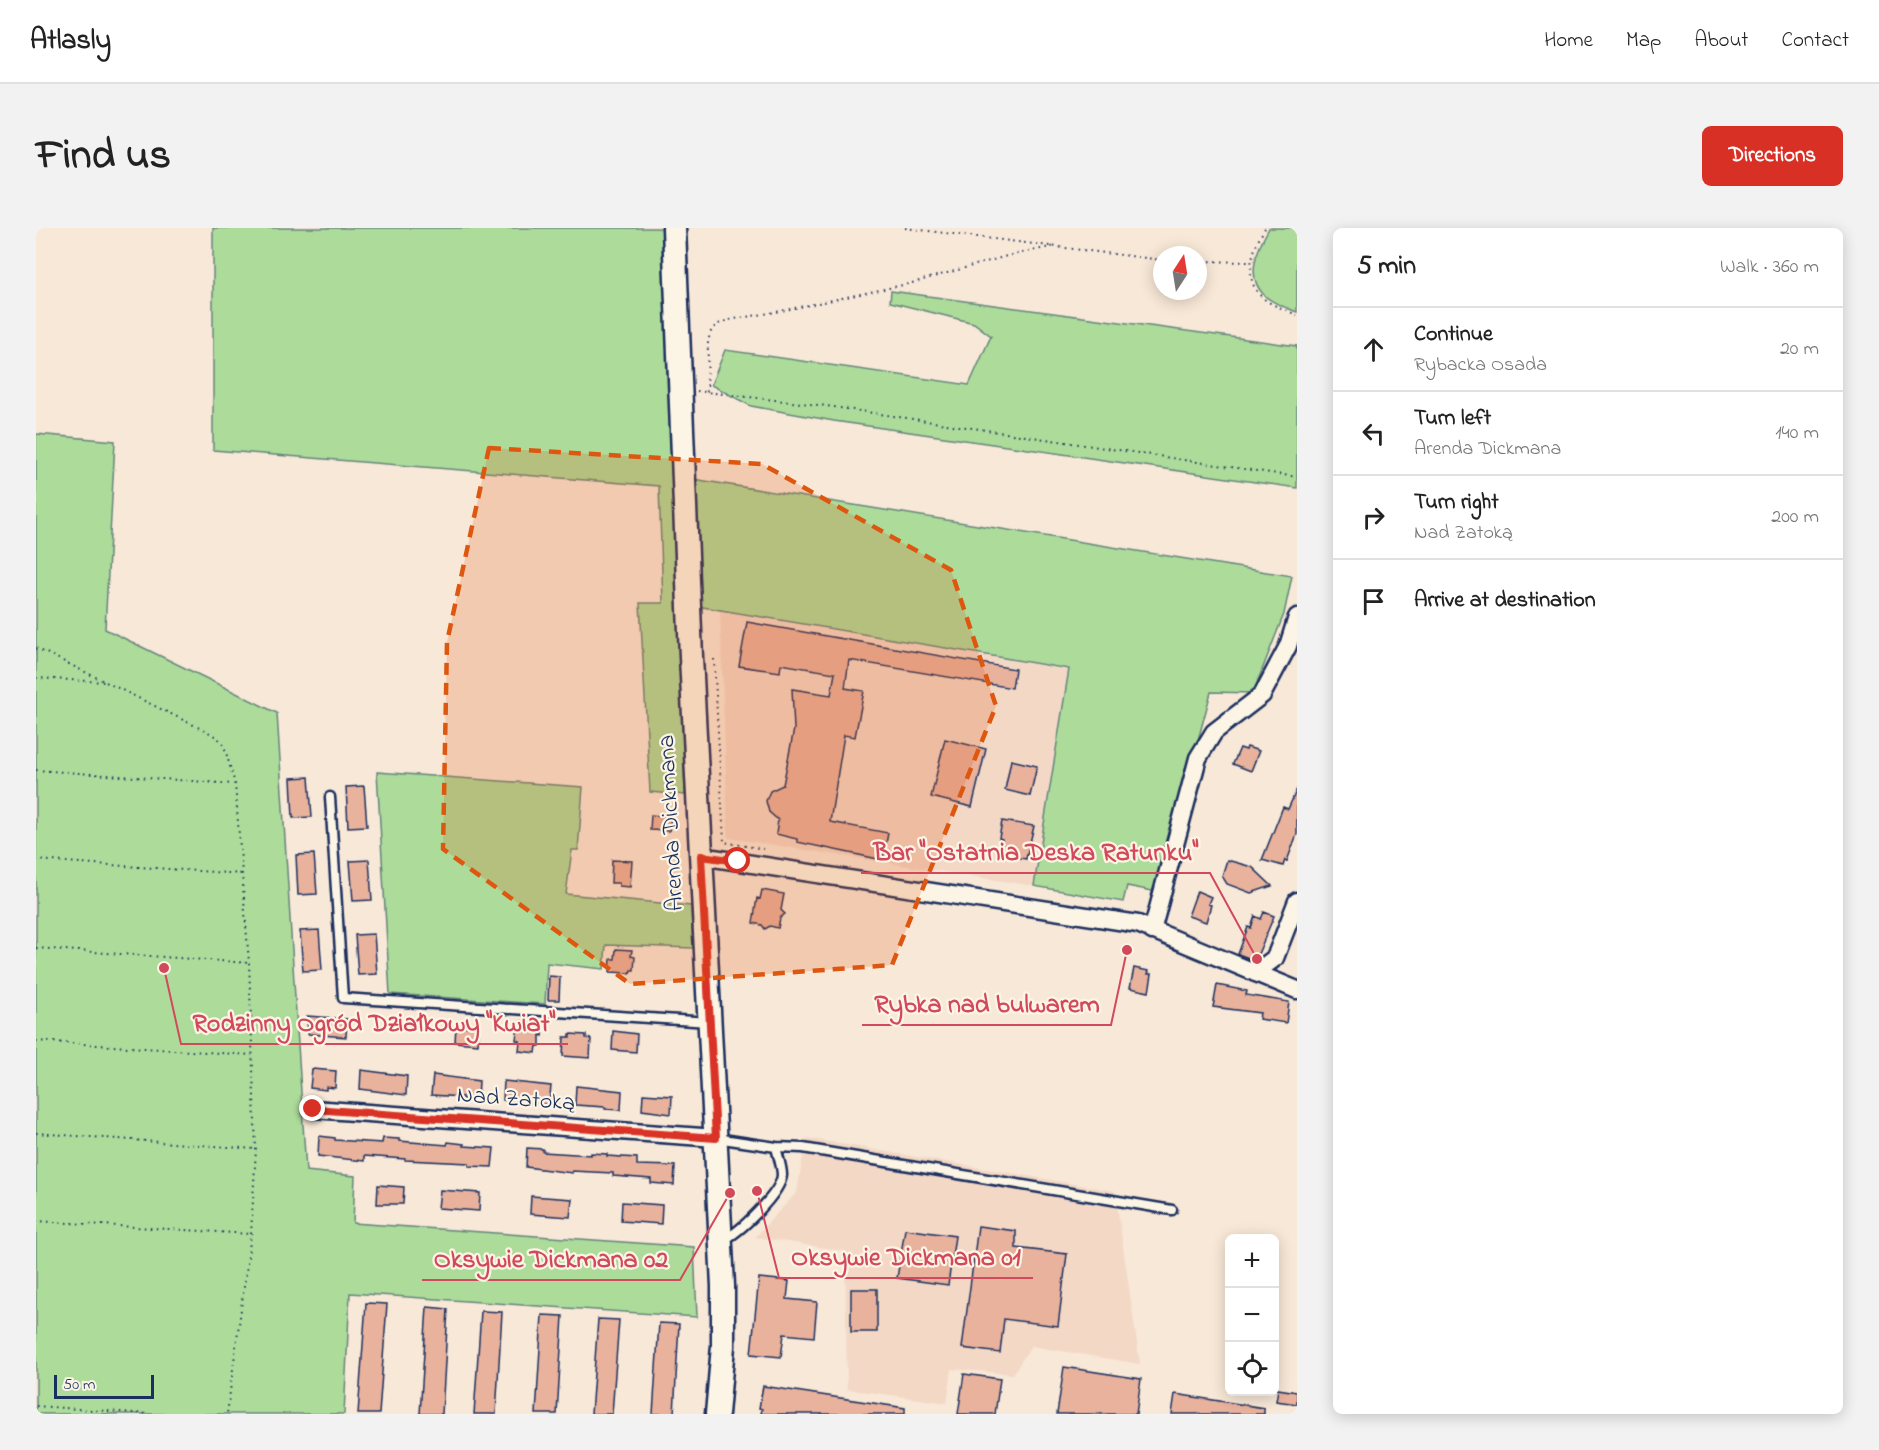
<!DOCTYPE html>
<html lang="en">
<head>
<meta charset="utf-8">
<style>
	body { margin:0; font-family:"Indie Flower",sans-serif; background:#f2f2f2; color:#222 }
	.controls { position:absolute; right:18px; bottom:18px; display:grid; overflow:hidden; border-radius:9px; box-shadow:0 3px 15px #0003 }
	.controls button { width:54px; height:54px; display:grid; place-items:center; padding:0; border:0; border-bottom:2px solid #e0e0e0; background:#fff; color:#222; font:30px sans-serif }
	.compass { position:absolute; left:1117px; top:18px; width:54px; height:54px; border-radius:50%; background:#fff; box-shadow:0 3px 15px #0003; rotate:12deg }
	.scale { position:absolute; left:18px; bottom:15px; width:100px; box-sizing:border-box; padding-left:6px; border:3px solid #1b2f5e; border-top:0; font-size:16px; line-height:21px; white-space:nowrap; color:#1b2f5e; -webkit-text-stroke:4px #fcf5e5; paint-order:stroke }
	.stop { position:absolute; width:18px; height:18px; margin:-14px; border:4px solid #d93025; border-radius:50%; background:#fff }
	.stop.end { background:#d93025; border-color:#fff; box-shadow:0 2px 6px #0008 }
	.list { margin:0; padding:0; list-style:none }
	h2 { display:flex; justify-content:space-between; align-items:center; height:78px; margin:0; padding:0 24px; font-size:26px }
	h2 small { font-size:20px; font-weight:400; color:#767676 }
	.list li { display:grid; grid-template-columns:39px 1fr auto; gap:18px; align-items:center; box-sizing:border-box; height:84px; padding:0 24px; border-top:2px solid #e0e0e0 }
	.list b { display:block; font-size:22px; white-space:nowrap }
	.list p { margin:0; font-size:20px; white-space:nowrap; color:#767676 }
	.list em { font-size:20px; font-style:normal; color:#767676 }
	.icon { flex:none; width:33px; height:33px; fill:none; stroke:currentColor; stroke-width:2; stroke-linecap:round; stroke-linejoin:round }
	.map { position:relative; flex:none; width:1261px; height:1186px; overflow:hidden; border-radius:9px }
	header { display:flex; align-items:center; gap:36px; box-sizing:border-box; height:84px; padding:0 30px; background:#fff; border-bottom:2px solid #e0e0e0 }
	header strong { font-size:28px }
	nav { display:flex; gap:33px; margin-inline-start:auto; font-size:21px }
	.intro { display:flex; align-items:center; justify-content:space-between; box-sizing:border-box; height:144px; padding:0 36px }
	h1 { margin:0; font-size:42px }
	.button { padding:15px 27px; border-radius:9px; background:#d93025; color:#fff; font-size:21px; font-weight:700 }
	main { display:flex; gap:36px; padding:0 36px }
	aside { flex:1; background:#fff; border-radius:9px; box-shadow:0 3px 15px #0003 }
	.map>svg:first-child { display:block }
	.built { fill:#f3d8c6 }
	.green { fill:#addb9a; stroke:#64857c; stroke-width:1.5 }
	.building { fill:#e8b29d; stroke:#1b2f5e; stroke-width:1.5 }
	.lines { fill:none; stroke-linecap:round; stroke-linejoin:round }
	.lane-casing { stroke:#1b2f5e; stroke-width:13 }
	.street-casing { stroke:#1b2f5e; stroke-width:21 }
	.secondary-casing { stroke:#1b2f5e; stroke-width:27 }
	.path { stroke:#1b2f5e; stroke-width:2; stroke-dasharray:1.5 4.5; stroke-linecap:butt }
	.lane { stroke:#fcf5e5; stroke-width:8 }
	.street { stroke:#fcf5e5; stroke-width:16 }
	.secondary { stroke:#fcf5e5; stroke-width:22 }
	.route { stroke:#d93025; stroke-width:8 }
	.marked { fill:#de5710; fill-opacity:0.2; stroke:#de5710; stroke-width:4.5; stroke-dasharray:12 8; stroke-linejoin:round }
	.labels { text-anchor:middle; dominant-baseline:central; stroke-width:4.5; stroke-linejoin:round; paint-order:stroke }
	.street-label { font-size:24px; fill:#1b2f5e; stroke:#fcf5e5 }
	.leader { fill:none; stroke:#d1495b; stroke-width:2 }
	.callout-dot { fill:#d1495b; stroke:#fcf5e5; stroke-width:2 }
	.callout-label { font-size:26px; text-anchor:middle; font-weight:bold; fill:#d1495b; stroke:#fcf5e5; stroke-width:4.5; stroke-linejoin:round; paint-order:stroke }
</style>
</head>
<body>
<header>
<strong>Atlasly</strong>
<nav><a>Home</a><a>Map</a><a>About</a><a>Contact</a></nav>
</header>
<div class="intro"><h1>Find us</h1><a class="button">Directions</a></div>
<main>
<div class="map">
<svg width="1261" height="1186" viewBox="0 0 1261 1186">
	<rect width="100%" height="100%" fill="#f8e8d7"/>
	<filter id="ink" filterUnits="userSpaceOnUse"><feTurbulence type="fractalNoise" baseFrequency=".0167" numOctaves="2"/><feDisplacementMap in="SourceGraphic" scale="12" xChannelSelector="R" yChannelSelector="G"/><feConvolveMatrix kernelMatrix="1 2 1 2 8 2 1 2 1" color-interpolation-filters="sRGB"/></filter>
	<g filter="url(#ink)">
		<path class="built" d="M684,383L1033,441L998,658L692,610Z
			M770,910L1079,963L1104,1136L995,1118L977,1146L916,1141L911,1175L811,1161L809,1023L719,1009L761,964Z"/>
		<path class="green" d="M177,0H626L636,258L643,374L649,567L614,564L604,375H627L623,258L177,222Z
			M1233,0H1261V84C1251,80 1235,75 1227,66C1209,46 1222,20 1233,0Z
			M855,63L1261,118V260L798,193L715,178L675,157L689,122L933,157L955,108L938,95L854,74Z
			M0,206L79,213L69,401L241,485L270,943L319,948L317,995L658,1019L661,1089L314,1065L308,1186H0Z
			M657,251L1256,348L1248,386L1217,465L1175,464L1121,664L1091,658L1087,674L998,658L1033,441L661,378Z
			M341,544L547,559L542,622H536L530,666L655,678L657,720L570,717L568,741L511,735L509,776L354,766Z"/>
		<path class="building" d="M711,394L979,441L976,460L813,432L809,460L828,463L819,509L808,507L794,594L852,605L847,632L761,614V611L740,606L742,592L733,584L730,573L734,563L747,557L758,501L756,461L795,467L799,445L745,436L744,444L703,438Z
			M909,511L950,521L936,579L895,569Z
			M1211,519L1223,523L1215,543L1197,536L1204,520L1210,522Z
			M975,532L1001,538L994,568L969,562Z
			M273,549L276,589L257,590L255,550Z
			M328,558L331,598L312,599L310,559Z
			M1261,561V606L1251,633L1249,632L1247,638L1226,632L1247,579L1252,581Z
			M615,587L635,589L633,603L614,602Z
			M966,593L998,598L990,631L964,627L966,611L963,610Z
			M278,626L281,666L262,667L260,627Z
			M333,632L336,672L317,673L314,633Z
			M576,632L596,633L594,659L583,658V655H575Z
			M1191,632L1216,639L1236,658L1215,665L1191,656L1186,648Z
			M726,662L748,666L745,682L749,686L744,690L742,700L734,698L729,701L726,697L717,695L721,670L724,671Z
			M1161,663L1175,669L1172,676L1175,677L1170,694L1152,688Z
			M1228,684L1238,688L1222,726H1220L1218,732L1202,726L1212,699L1215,700L1219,688L1225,691Z
			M283,702L286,742L267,743L264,703Z
			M338,706L341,746L322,747L319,707Z
			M580,721L596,722L595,728L599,729L598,742H595L594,745L574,744L575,731H579Z
			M1098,740L1113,743L1112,746H1116L1113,764L1094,760Z
			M513,748L524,749L523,772H512Z
			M1181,757L1211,763L1210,767L1253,774L1250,795L1223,791L1224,785L1177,779Z
			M271,788L311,791L310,809L272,806Z
			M485,793L507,794V808L504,807V818H501L500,825L483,823L484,813L480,812L481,804L485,803Z
			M420,798L443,799L442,816L419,814Z
			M577,803L601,806L600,824L576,822Z
			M534,806L550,807V810L555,811L554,830L527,828L528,809H534Z
			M276,841L300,843L299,860L290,859V862L274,860Z
			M325,842L371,848L370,867L324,861Z
			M397,847L443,853L442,872L426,871V869L395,867Z
			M468,853L515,858L513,877L467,872Z
			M540,858L586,863L585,882L569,881V879L539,877Z
			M607,866L636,868L635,886L606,882Z
			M283,908L299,910V912L346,915L347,910L363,911V913L411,917L412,914L428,916V918L458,920L456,939L433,938V935L369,932V931L328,928V933L282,928Z
			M491,920L507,921V924L555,927V925L571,926V928L601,930V937L639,938L638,957L615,955V951L577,948V945L536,943V945L490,939Z
			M342,957L368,959L367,976H341Z
			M404,962L444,965L443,983L402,980Z
			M495,968L536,971L534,989L494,986Z
			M586,974L626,977L625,996L585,993Z
			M942,998L980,1003V1020L1031,1026L1022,1098L968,1091L964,1125L926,1120Z
			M869,1001L919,1008L912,1057L861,1050Z
			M723,1050L753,1053L751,1071L781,1074L778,1109L748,1106L745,1129L715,1126Z
			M815,1061H841V1104H815Z
			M330,1075L351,1076L343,1186H322Z
			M391,1079L412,1081L406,1186H384Z
			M445,1083L466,1084L460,1186H438Z
			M506,1087L527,1088L521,1186H500Z
			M562,1091L583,1092L576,1186H555Z
			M623,1095L643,1096L638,1186H617Z
			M1028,1139L1105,1151L1100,1186H1021Z
			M928,1146L964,1151L959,1186H922Z
			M727,1158L869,1180V1186H725L726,1181L723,1180Z
			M1242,1161L1261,1164V1176L1240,1173Z
			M1139,1166L1228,1180V1186H1136Z"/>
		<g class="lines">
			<g class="lane-casing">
				<path id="lane" d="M294,569L307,770L673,794
					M680,910L740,919C742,928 746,939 746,947C745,965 703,1005 687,1012
					M740,919L767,920L1136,982"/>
			</g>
			<g class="street-casing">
				<path id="street" d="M665,628L1102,696L1261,762
					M1116,703L1162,530L1178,504L1226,467L1252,418L1261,389
					M1219,745L1239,730L1261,673
					M277,881L680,910"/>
			</g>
			<g class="secondary-casing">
				<path id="secondary" d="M638,0L655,429L687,1058V1118L681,1186"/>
			</g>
			<path class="path" d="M869,0L1126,32
				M1229,0C1217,20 1205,51 1227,70C1237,78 1250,82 1261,87
				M1162,33L1214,34
				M661,163L791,178L1261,249
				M671,164L672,115L674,105L680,97L692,92L740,84L876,55L971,28L1019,18
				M0,420L176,506L185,513L189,521L199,556L213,735L220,921L215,1006L191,1186
				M678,431L688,614L727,621
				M0,450L69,454
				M0,542L198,556
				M0,632L207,646
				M0,720L213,735
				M0,813L216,827
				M0,905L219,921
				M0,993L215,1006
				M0,1178L113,1186"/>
			<use href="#lane" class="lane"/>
			<use href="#street" class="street"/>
			<use href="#secondary" class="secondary"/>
		</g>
	</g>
	<g class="lines" filter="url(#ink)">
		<path class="route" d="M277,881L680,910L665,628L702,633"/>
	</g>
	<path class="marked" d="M453,220L726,236L915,342L960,478L856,737L594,756L407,621L411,414Z"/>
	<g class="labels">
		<g class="street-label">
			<text transform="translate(636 595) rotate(-93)">Arenda Dickmana</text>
			<text transform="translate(480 872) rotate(4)">Nad Zatoką</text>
		</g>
	</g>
	<path class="leader" d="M1221 731L1174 645H825M1091 722L1075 797H826M128 740L145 816H532M721 963L743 1050H997M694 965L644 1052H386"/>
	<g class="callout-dot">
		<circle cx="1221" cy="731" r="6"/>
		<circle cx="1091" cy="722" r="6"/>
		<circle cx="128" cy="740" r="6"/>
		<circle cx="721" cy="963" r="6"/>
		<circle cx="694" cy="965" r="6"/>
	</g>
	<g class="callout-label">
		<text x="1000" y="632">Bar "Ostatnia Deska Ratunku"</text>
		<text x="951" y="784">Rybka nad bulwarem</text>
		<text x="338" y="803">Rodzinny Ogród Działkowy "Kwiat"</text>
		<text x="870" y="1037">Oksywie Dickmana 01</text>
		<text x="515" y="1039">Oksywie Dickmana 02</text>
	</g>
</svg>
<div class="controls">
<button>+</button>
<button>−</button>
<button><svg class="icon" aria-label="locate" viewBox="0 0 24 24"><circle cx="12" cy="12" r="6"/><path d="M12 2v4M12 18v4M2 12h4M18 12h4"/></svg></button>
</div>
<svg class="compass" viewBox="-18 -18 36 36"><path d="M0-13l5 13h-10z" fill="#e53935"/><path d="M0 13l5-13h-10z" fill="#767676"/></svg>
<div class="scale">50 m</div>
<div class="stop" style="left:702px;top:633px"></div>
<div class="stop end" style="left:277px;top:881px"></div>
</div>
<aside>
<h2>5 min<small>Walk · 360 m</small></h2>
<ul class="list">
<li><svg class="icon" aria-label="ahead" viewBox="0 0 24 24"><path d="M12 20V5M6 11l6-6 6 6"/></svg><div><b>Continue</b><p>Rybacka Osada</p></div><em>20 m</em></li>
<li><svg class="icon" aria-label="left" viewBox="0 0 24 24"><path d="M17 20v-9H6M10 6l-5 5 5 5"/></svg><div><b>Turn left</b><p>Arenda Dickmana</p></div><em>140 m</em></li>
<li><svg class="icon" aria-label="right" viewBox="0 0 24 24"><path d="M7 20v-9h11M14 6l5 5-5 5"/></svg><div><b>Turn right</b><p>Nad Zatoką</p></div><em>200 m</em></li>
<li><svg class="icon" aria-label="arrive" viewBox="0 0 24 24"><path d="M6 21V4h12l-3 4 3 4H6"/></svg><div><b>Arrive at destination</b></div></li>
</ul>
</aside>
</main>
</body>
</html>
